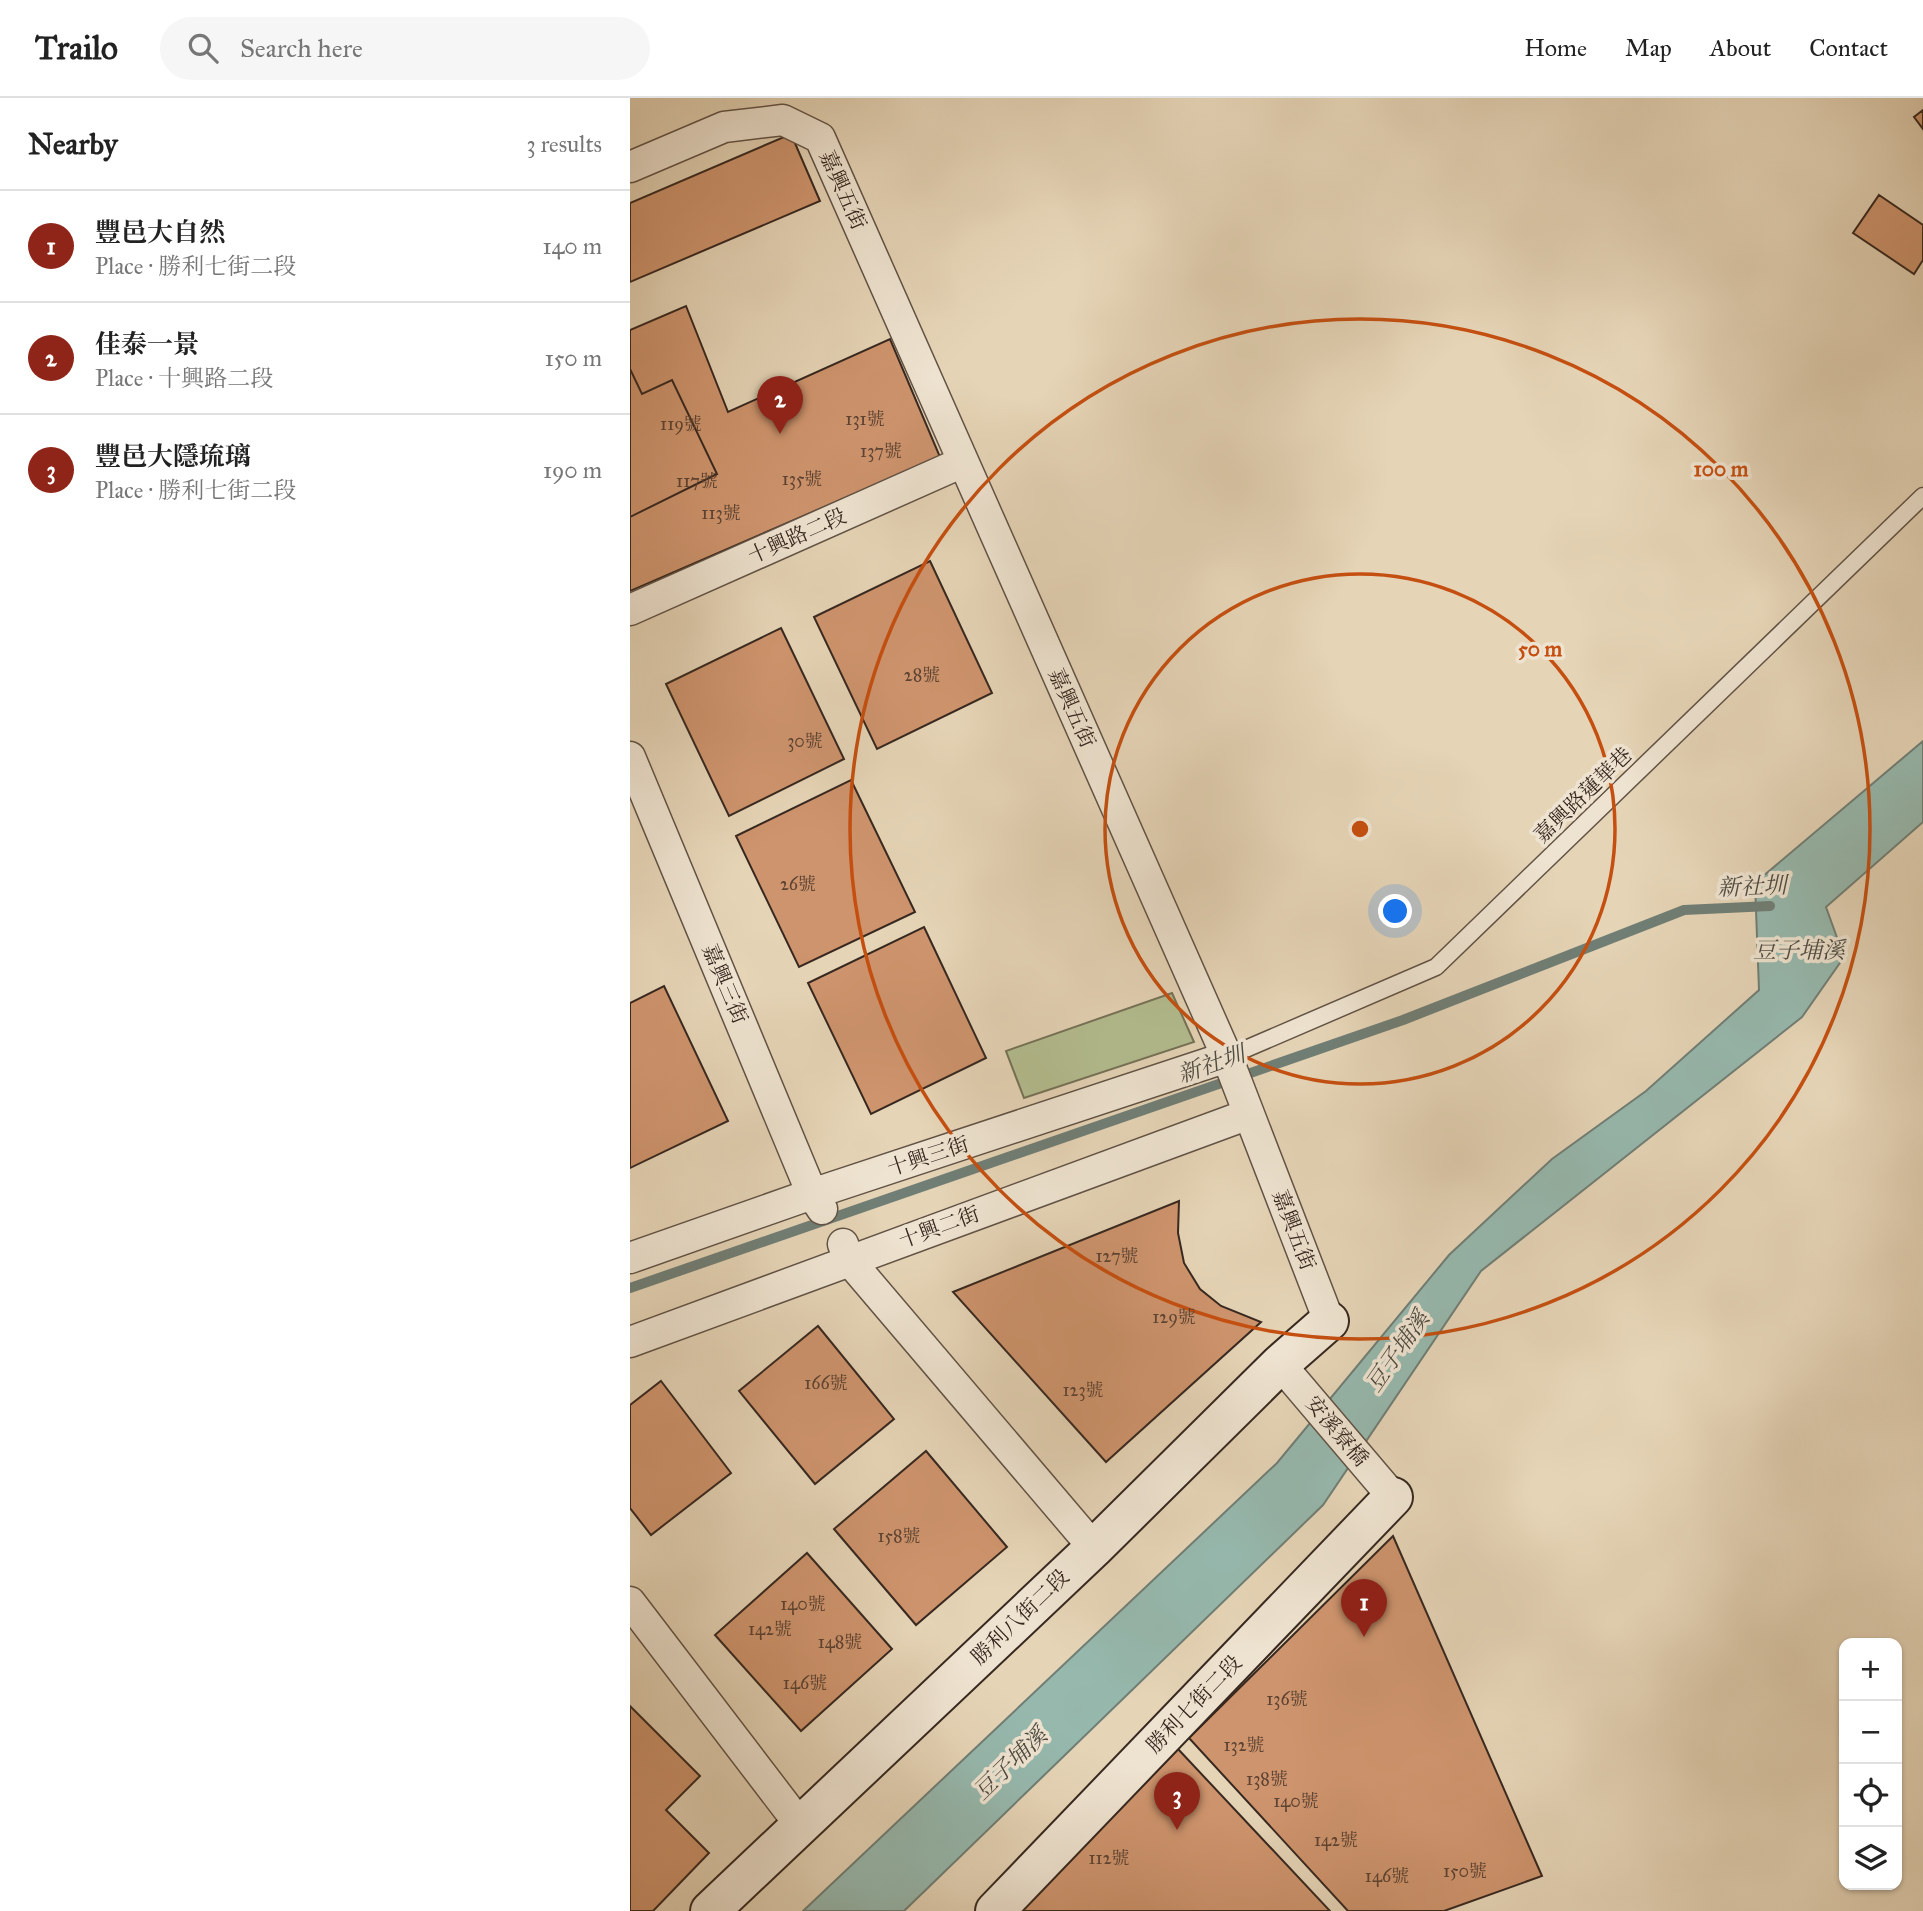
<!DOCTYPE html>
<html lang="en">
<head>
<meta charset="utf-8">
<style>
	body { margin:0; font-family:"IM FELL Great Primer","Noto Serif TC",serif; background:#f6f6f6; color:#222 }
	.controls { position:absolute; right:21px; bottom:21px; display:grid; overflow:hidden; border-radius:14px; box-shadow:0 2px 5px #0004 }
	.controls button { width:63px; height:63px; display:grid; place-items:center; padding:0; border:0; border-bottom:2px solid #e0e0e0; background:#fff; color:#222; font:35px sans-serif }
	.you { position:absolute; left:766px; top:814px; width:24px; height:24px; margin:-18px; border:5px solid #fff; border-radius:50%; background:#1a73e8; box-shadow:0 0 0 10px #1a73e833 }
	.badge { display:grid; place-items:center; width:46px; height:46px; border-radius:50%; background:#8f2418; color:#fff; font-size:23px; font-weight:700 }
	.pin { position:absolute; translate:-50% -58px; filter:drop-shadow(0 2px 4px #0008) }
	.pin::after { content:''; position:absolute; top:37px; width:24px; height:21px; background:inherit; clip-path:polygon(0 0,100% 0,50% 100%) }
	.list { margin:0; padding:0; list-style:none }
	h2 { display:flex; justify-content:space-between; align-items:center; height:91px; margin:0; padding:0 28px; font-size:30px }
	h2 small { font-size:23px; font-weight:400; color:#767676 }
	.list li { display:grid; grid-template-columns:46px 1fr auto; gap:21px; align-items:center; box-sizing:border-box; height:112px; padding:0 28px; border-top:2px solid #e0e0e0 }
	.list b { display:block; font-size:26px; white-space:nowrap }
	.list p { margin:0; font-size:23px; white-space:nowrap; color:#767676 }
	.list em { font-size:23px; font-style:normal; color:#767676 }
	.icon { flex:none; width:38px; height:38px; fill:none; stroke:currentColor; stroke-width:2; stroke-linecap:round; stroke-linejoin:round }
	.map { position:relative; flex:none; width:1293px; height:1813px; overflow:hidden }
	header { display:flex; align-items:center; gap:42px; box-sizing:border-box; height:98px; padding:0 35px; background:#fff; border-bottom:2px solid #e0e0e0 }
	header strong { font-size:33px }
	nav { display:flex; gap:38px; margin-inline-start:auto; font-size:24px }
	.search { width:490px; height:63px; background:#f6f6f6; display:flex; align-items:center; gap:18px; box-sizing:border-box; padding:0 24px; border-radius:38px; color:#767676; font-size:26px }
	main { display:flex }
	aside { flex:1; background:#fff }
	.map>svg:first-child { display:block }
	.green { fill:#b3bd8f; stroke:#757258; stroke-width:2 }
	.water { fill:#96b8ad; stroke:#707e75; stroke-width:2 }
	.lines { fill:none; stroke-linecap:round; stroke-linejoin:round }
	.stream { stroke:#707e75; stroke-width:10 }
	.building { fill:#ce946d; stroke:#372820; stroke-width:2 }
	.lane-casing { stroke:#625346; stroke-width:19 }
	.street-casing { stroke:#625346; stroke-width:33 }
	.secondary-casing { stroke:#372820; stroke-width:42 }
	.lane { stroke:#eee3d0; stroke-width:16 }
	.street { stroke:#eee3d0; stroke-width:30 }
	.secondary { stroke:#eee3d0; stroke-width:38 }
	.ring { fill:none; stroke:#c54f10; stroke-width:3.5 }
	.labels { text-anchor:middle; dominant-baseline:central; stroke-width:7; stroke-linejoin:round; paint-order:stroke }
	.number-label { font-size:18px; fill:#5d4333 }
	.street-label { font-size:21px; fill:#372820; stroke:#eee3d0 }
	.water-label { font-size:23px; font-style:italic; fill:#4f4c43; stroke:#eee3d0 }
	.centre { fill:#c54f10; stroke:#eee3d0; stroke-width:3.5 }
	.ring-label { font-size:21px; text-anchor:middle; font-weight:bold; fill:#c54f10; stroke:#eee3d0; stroke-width:7; stroke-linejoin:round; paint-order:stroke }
</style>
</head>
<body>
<header>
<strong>Trailo</strong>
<div class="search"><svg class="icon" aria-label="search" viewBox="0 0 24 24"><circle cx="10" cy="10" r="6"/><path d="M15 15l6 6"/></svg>Search here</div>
<nav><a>Home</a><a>Map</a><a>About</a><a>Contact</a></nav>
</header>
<main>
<aside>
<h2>Nearby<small>3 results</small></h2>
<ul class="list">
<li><span class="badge">1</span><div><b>豐邑大自然</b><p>Place · 勝利七街二段</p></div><em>140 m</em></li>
<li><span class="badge">2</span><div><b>佳泰一景</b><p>Place · 十興路二段</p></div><em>150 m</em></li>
<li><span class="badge">3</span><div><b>豐邑大隱琉璃</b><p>Place · 勝利七街二段</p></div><em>190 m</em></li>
</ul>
</aside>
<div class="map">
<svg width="1293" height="1813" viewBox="0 0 1293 1813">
	<rect width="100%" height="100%" fill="#e5d4b6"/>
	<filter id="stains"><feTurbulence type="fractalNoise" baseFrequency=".00286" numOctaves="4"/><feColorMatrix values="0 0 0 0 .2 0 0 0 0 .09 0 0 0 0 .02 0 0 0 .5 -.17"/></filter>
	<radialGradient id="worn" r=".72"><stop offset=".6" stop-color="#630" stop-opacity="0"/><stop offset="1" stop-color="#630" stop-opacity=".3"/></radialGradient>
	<path class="green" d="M542,895L564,944L394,1000L376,953Z"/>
	<path class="water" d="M1293,643V724L1196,809L1214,859L1172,919L851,1173L693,1407L274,1813H173L647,1365L819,1157L922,1061L1016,993L1129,892L1125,785Z"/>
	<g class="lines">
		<path class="stream" d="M0,1190L773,922L1054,812L1140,808"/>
	</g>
	<path class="building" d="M1293,12V31L1284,19Z
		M161,36L190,103L0,184V105Z
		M1249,97L1293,127V162L1284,176L1223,135Z
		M56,208L98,314L260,241L310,359L0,493V232Z
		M0,271L12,296L42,282L87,376L0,419Z
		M300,463L362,595L247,651L184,519Z
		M151,530L214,661L99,718L36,586Z
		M221,682L285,814L169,869L106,738Z
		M294,829L356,960L241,1016L178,885Z
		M34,888L98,1023L0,1070V905Z
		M549,1103L548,1135L554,1165L570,1191L591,1208L631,1224L476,1364L323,1194Z
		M188,1228L264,1321L185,1386L109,1293Z
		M31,1283L101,1375L21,1437L0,1410V1307Z
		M296,1353L377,1449L286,1527L204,1431Z
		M763,1438L912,1778L814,1813H718L559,1640Z
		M177,1455L262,1551L171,1633L85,1537Z
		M0,1608L70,1678L36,1712L79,1755L23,1813H0Z
		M548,1651L700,1813H392Z"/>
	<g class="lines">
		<g class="lane-casing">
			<path id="lane" d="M597,959L806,869L1293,398"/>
		</g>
		<g class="street-casing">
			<path id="street" d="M0,69L94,29L153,22L190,40L597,959L699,1223
				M0,512L333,364
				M0,659L182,1096L192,1111
				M213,1146L219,1162L464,1450
				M0,1160L182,1096L597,959
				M0,1244L619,1016
				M650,1266L763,1399
				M0,1504L171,1728"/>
		</g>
		<g class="secondary-casing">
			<path id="secondary" d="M80,1813L464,1450L650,1266L699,1223
				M365,1813L763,1399"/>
		</g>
		<use href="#lane" class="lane"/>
		<use href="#street" class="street"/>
		<use href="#secondary" class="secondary"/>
	</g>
	<g class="ring">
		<circle cx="730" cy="731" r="255"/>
		<circle cx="730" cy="731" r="510"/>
	</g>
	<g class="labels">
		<g class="number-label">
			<text x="235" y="321">131號</text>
			<text x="51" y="326">119號</text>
			<text x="251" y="353">137號</text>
			<text x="172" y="381">135號</text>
			<text x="67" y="383">117號</text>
			<text x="91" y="415">113號</text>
			<text x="292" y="577">28號</text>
			<text x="175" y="643">30號</text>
			<text x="168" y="786">26號</text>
			<text x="487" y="1158">127號</text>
			<text x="544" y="1219">129號</text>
			<text x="196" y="1285">166號</text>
			<text x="453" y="1292">123號</text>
			<text x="269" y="1438">158號</text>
			<text x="173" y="1506">140號</text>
			<text x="140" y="1531">142號</text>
			<text x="210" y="1544">148號</text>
			<text x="175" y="1585">146號</text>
			<text x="657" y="1601">136號</text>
			<text x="614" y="1647">132號</text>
			<text x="637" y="1681">138號</text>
			<text x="666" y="1703">140號</text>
			<text x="706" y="1742">142號</text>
			<text x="479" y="1760">112號</text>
			<text x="835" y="1773">150號</text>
			<text x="757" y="1778">146號</text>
		</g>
		<g class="street-label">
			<text transform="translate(213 92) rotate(66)">嘉興五街</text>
			<text transform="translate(167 438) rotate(-24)">十興路二段</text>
			<text transform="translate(442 610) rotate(66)">嘉興五街</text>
			<text transform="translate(953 697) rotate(-44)">嘉興路蓮華巷</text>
			<text transform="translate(95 886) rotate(67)">嘉興三街</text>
			<text transform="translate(298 1058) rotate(-18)">十興三街</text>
			<text transform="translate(309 1129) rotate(-20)">十興二街</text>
			<text transform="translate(664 1132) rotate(69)">嘉興五街</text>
			<text transform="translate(707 1333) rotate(50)">安溪寮橋</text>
			<text transform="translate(390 1519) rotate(-44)">勝利八街二段</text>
			<text transform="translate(564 1606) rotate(-46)">勝利七街二段</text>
		</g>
		<g class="water-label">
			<text transform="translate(1122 788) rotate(-2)">新社圳</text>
			<text x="1169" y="852">豆子埔溪</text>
			<text transform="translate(581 966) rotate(-19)">新社圳</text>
			<text transform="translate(767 1253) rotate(-55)">豆子埔溪</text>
			<text transform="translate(380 1665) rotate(-44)">豆子埔溪</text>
		</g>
	</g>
	<circle cx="730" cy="731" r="10" class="centre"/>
	<g class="ring-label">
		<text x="1091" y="378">100 m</text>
		<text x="910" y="558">50 m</text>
	</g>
	<rect width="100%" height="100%" filter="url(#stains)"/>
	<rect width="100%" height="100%" fill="url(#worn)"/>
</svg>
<div class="controls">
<button>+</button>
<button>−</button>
<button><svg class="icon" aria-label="locate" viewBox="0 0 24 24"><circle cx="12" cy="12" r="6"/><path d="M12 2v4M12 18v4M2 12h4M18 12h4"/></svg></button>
<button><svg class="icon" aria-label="layers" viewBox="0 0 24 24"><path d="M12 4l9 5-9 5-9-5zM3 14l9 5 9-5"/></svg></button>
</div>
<div class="you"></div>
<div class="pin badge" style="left:734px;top:1539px">1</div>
<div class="pin badge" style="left:150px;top:336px">2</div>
<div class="pin badge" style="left:547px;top:1732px">3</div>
</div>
</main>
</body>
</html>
